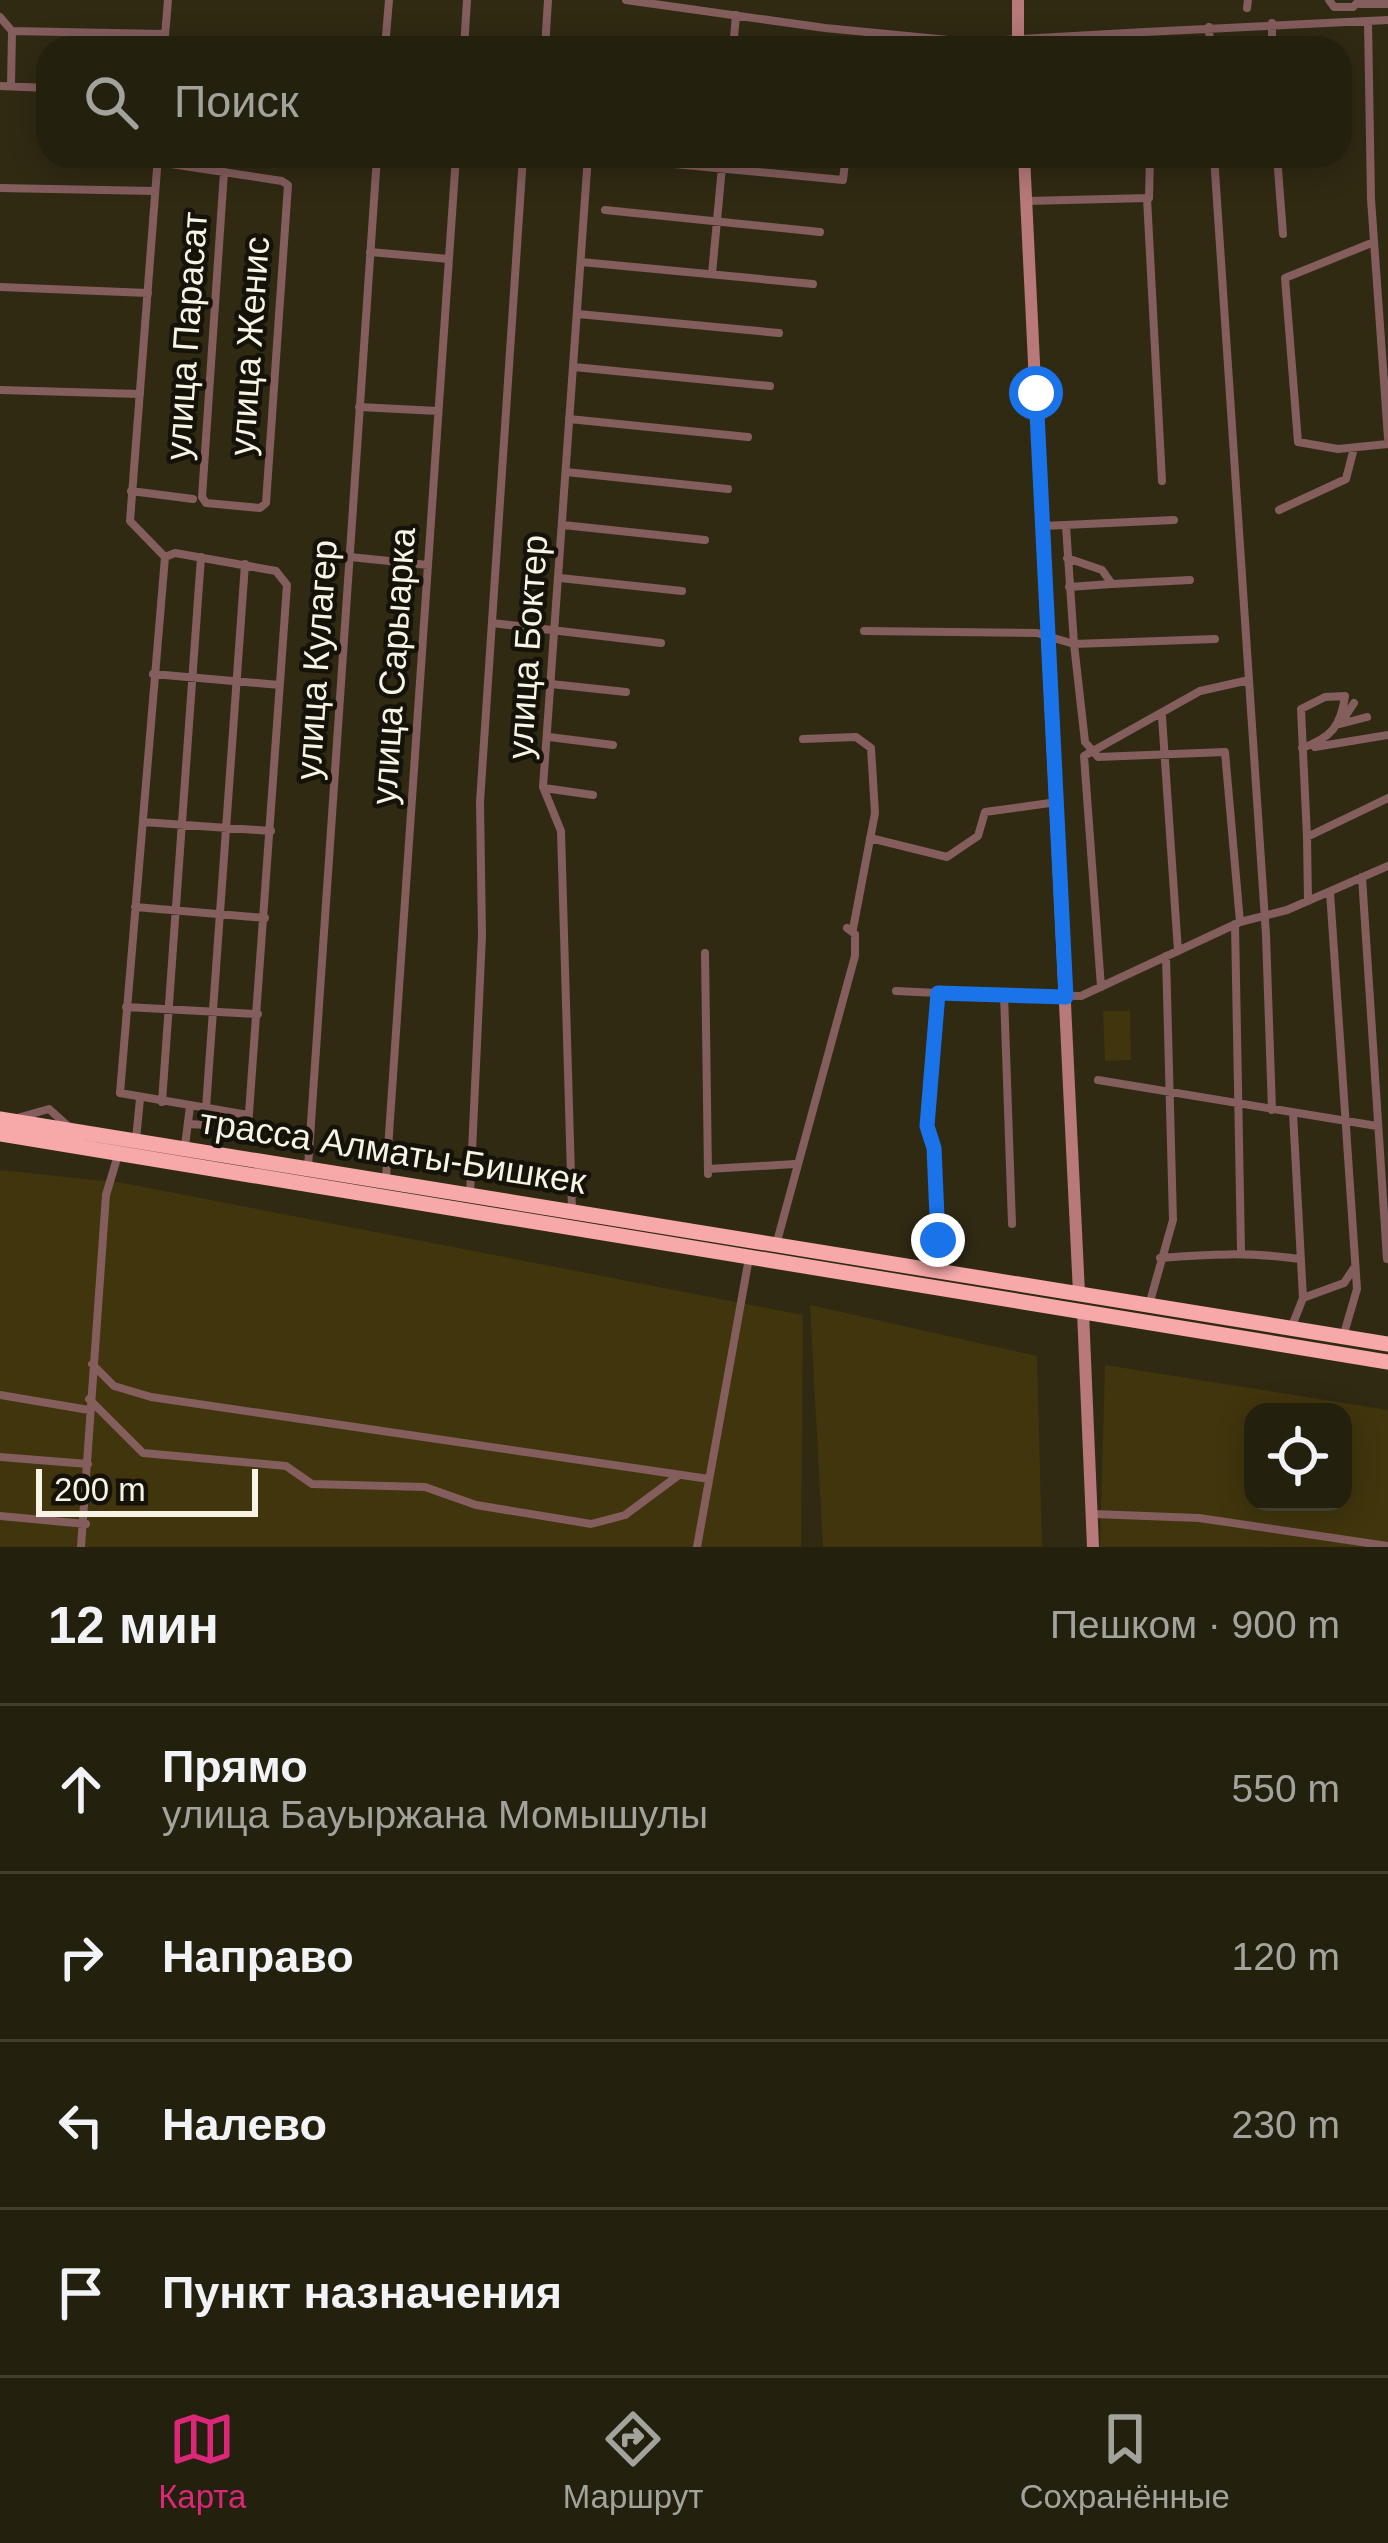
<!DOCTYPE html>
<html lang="ru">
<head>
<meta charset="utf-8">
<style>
	body { margin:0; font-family:Arial,sans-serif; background:#302d1c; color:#f1f3f6 }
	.controls { position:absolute; right:36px; bottom:36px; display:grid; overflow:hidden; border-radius:24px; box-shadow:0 6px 30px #0003 }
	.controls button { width:108px; height:108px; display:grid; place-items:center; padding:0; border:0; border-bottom:3px solid #413e2e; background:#24200e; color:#f1f3f6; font:60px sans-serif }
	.scale { position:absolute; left:36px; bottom:30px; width:222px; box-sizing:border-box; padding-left:12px; border:6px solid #f7f3e5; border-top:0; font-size:33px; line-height:42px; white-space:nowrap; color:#f7f3e5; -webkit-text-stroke:9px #151209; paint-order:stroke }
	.stop { position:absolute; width:36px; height:36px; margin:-27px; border:9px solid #1a73e8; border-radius:50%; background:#fff }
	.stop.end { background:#1a73e8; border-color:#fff; box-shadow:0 3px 12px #0008 }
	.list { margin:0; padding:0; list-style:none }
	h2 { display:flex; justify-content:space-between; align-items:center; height:156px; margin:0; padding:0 48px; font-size:51px }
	h2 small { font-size:39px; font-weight:400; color:#a3a39e }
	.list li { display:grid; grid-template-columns:78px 1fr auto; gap:36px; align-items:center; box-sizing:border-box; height:168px; padding:0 48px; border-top:3px solid #413e2e }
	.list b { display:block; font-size:45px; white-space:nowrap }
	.list p { margin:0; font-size:39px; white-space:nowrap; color:#a3a39e }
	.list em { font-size:39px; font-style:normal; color:#a3a39e }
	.icon { flex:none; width:66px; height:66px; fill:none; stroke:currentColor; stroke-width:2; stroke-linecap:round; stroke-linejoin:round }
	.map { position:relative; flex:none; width:1388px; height:1547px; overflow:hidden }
	.search { position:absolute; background:#24200e; box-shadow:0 6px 30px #0003; left:36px; right:36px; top:36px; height:132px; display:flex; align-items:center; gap:30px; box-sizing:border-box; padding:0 42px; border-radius:36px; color:#a3a39e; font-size:45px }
	.sheet { height:828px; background:#24200e }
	nav { display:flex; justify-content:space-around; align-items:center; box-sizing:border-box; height:168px; border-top:3px solid #413e2e; background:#24200e; font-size:33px; color:#a3a39e }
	nav a { display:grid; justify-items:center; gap:6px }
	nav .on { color:#db2777 }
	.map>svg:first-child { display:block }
	.green { fill:#40350c; fill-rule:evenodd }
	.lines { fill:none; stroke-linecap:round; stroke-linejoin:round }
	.street { stroke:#845d5d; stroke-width:8 }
	.secondary { stroke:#b77979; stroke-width:12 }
	.highway { stroke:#f6a9a8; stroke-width:15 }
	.route { stroke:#1a73e8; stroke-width:15 }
	.labels { text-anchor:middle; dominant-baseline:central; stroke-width:9; stroke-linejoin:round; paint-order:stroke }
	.street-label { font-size:36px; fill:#f7f3e5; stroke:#151209 }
</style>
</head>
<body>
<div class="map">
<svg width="1388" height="1547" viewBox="0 0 1388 1547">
	<rect width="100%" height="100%" fill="#302a13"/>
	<path class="green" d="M1103,1011H1130L1131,1060L1105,1061Z
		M0,1170L123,1183L803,1315L801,1547H0Z
		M810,1305L1037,1356L1042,1547H823Z
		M1105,1365L1388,1410V1547H1100ZM1253,1412H1343V1502H1253Z"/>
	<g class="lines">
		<path class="street" d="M626,0L825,28L969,42L1145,32
			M1329,0L1334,7H1353L1360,0
			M1360,4H1388
			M1247,8L1248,0
			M0,17L12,31L11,86
			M1368,22L1371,199L1388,438
			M1272,23V48
			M1209,27L1210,48
			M12,31L164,34
			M164,48L168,0
			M385,48L389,0
			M464,48L467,0
			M545,48L548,0
			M733,48L736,15
			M1145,48V32L1388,20
			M0,86L48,88
			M158,156L130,521L165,557L175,553L276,571L287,585L248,1127L188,1124
			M1214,156L1266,935L1272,1110
			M1277,156L1283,234
			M610,158L843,180L845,163
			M158,162L282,181L288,185L266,503L260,508L206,503L202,497L224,172
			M0,188L155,191
			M1147,198L1162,481
			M1026,201L1149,198L1150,156
			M605,210L820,232
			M1374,242L1285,278L1298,442L1338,449L1388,444
			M370,252L449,259
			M581,262L813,284
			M712,274L723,156
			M0,287L148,293
			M578,314L779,333
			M574,367L770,386
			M0,390L140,394
			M359,407L438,411
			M569,419L748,437
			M566,472L728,489
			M131,491L193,499
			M1279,510L1346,479L1354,448
			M563,525L705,540
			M1043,526L1174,520
			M165,557L120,1093L248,1115
			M350,557L428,565
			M1067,558L1102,570L1112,584L1190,580
			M560,578L682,591
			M1069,587L1111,584
			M492,623L661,643
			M864,631L1037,633L1074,644L1066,526
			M1215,639L1074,644L1085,742L1098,757L1225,752L1240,922
			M153,674L280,685
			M551,684L626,692
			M1162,717L1178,951
			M1344,718L1354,703
			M1340,724L1367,717
			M549,737L613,745
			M803,739L856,737L871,748L875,813L853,929
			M1315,747L1388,735
			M1302,748C1331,738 1341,726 1345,696L1325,697L1301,709L1307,837
			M544,788L593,795
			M143,822L271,831
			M870,838L947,857L978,836L985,812L1057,802
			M1362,877L1387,1259
			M1330,892L1357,1289L1343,1337
			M1308,901L1307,837L1388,798
			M135,907L265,918
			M1235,924L1241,1250
			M705,953L708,1174
			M1101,987L1084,756L1200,691L1249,680
			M896,991L938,993
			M1004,995L1012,1224
			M126,1007L258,1014
			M1098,1080L1377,1126
			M162,1102L201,557
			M206,1108L245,564
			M1293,1113L1303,1298
			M17,1118L49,1109L70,1128
			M136,1139L140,1099
			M185,1146L190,1106
			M308,1167L377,156
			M708,1169L795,1164
			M386,1178L456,156
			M470,1194L482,936L480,802L523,156
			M572,1210L561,831L543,787L588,156
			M776,1245L855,956V934L847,928
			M1160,1258C1208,1254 1252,1252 1300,1259
			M939,1272L935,1157L927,1126L938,993L1081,996L1240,922L1287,910L1388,866
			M1149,1305L1173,1220L1166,956
			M1292,1326L1303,1298L1344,1283L1354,1268
			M92,1364L114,1386L151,1397L709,1479
			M0,1395L89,1410
			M89,1399L143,1453L286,1466L312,1484L425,1487L476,1505L591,1524L625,1515L679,1475
			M0,1457L88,1464
			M1093,1514L1199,1518L1388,1546
			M0,1516L86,1524
			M81,1547L106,1195L118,1155
			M697,1547L749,1258"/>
		<path class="secondary" d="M1018,0V48
			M1024,156L1079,1293
			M1083,1312L1093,1547"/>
		<path class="highway" d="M0,1119L1388,1344
			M0,1134L1388,1362"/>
	</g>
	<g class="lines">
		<path class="route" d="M938,1240L934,1148L927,1126L938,993L1066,997L1036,393"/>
	</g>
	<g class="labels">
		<g class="street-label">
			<text transform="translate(186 336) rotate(-86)">улица Парасат</text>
			<text transform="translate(249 346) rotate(-86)">улица Женис</text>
			<text transform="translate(527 647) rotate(-86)">улица Боктер</text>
			<text transform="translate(316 660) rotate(-86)">улица Кулагер</text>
			<text transform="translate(393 666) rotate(-86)">улица Сарыарка</text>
			<text transform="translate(393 1151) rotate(9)">трасса Алматы-Бишкек</text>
		</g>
	</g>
</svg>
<div class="controls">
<button><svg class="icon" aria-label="locate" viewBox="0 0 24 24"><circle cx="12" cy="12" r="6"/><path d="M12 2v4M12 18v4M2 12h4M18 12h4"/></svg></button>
</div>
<div class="scale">200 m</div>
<div class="stop" style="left:1036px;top:393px"></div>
<div class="stop end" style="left:938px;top:1240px"></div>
<div class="search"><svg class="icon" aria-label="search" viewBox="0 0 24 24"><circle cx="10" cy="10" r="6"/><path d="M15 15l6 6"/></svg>Поиск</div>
</div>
<section class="sheet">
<h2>12 мин<small>Пешком · 900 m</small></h2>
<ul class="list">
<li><svg class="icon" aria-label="ahead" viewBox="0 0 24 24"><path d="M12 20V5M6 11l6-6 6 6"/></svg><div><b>Прямо</b><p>улица Бауыржана Момышулы</p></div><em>550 m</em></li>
<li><svg class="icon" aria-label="right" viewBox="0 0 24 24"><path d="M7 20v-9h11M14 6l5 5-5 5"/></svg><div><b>Направо</b></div><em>120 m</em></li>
<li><svg class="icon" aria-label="left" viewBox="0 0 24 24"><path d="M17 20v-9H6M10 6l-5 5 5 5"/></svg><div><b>Налево</b></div><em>230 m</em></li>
<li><svg class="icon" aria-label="arrive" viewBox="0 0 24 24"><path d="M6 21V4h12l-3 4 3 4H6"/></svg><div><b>Пункт назначения</b></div></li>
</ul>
</section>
<nav>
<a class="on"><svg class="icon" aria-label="map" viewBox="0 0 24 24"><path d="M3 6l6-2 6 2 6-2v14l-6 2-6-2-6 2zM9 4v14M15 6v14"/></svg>Карта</a>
<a><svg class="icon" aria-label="directions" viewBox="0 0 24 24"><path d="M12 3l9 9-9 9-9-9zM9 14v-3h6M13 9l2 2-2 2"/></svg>Маршрут</a>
<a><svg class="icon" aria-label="saved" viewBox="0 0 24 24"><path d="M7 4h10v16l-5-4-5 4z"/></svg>Сохранённые</a>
</nav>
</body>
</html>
